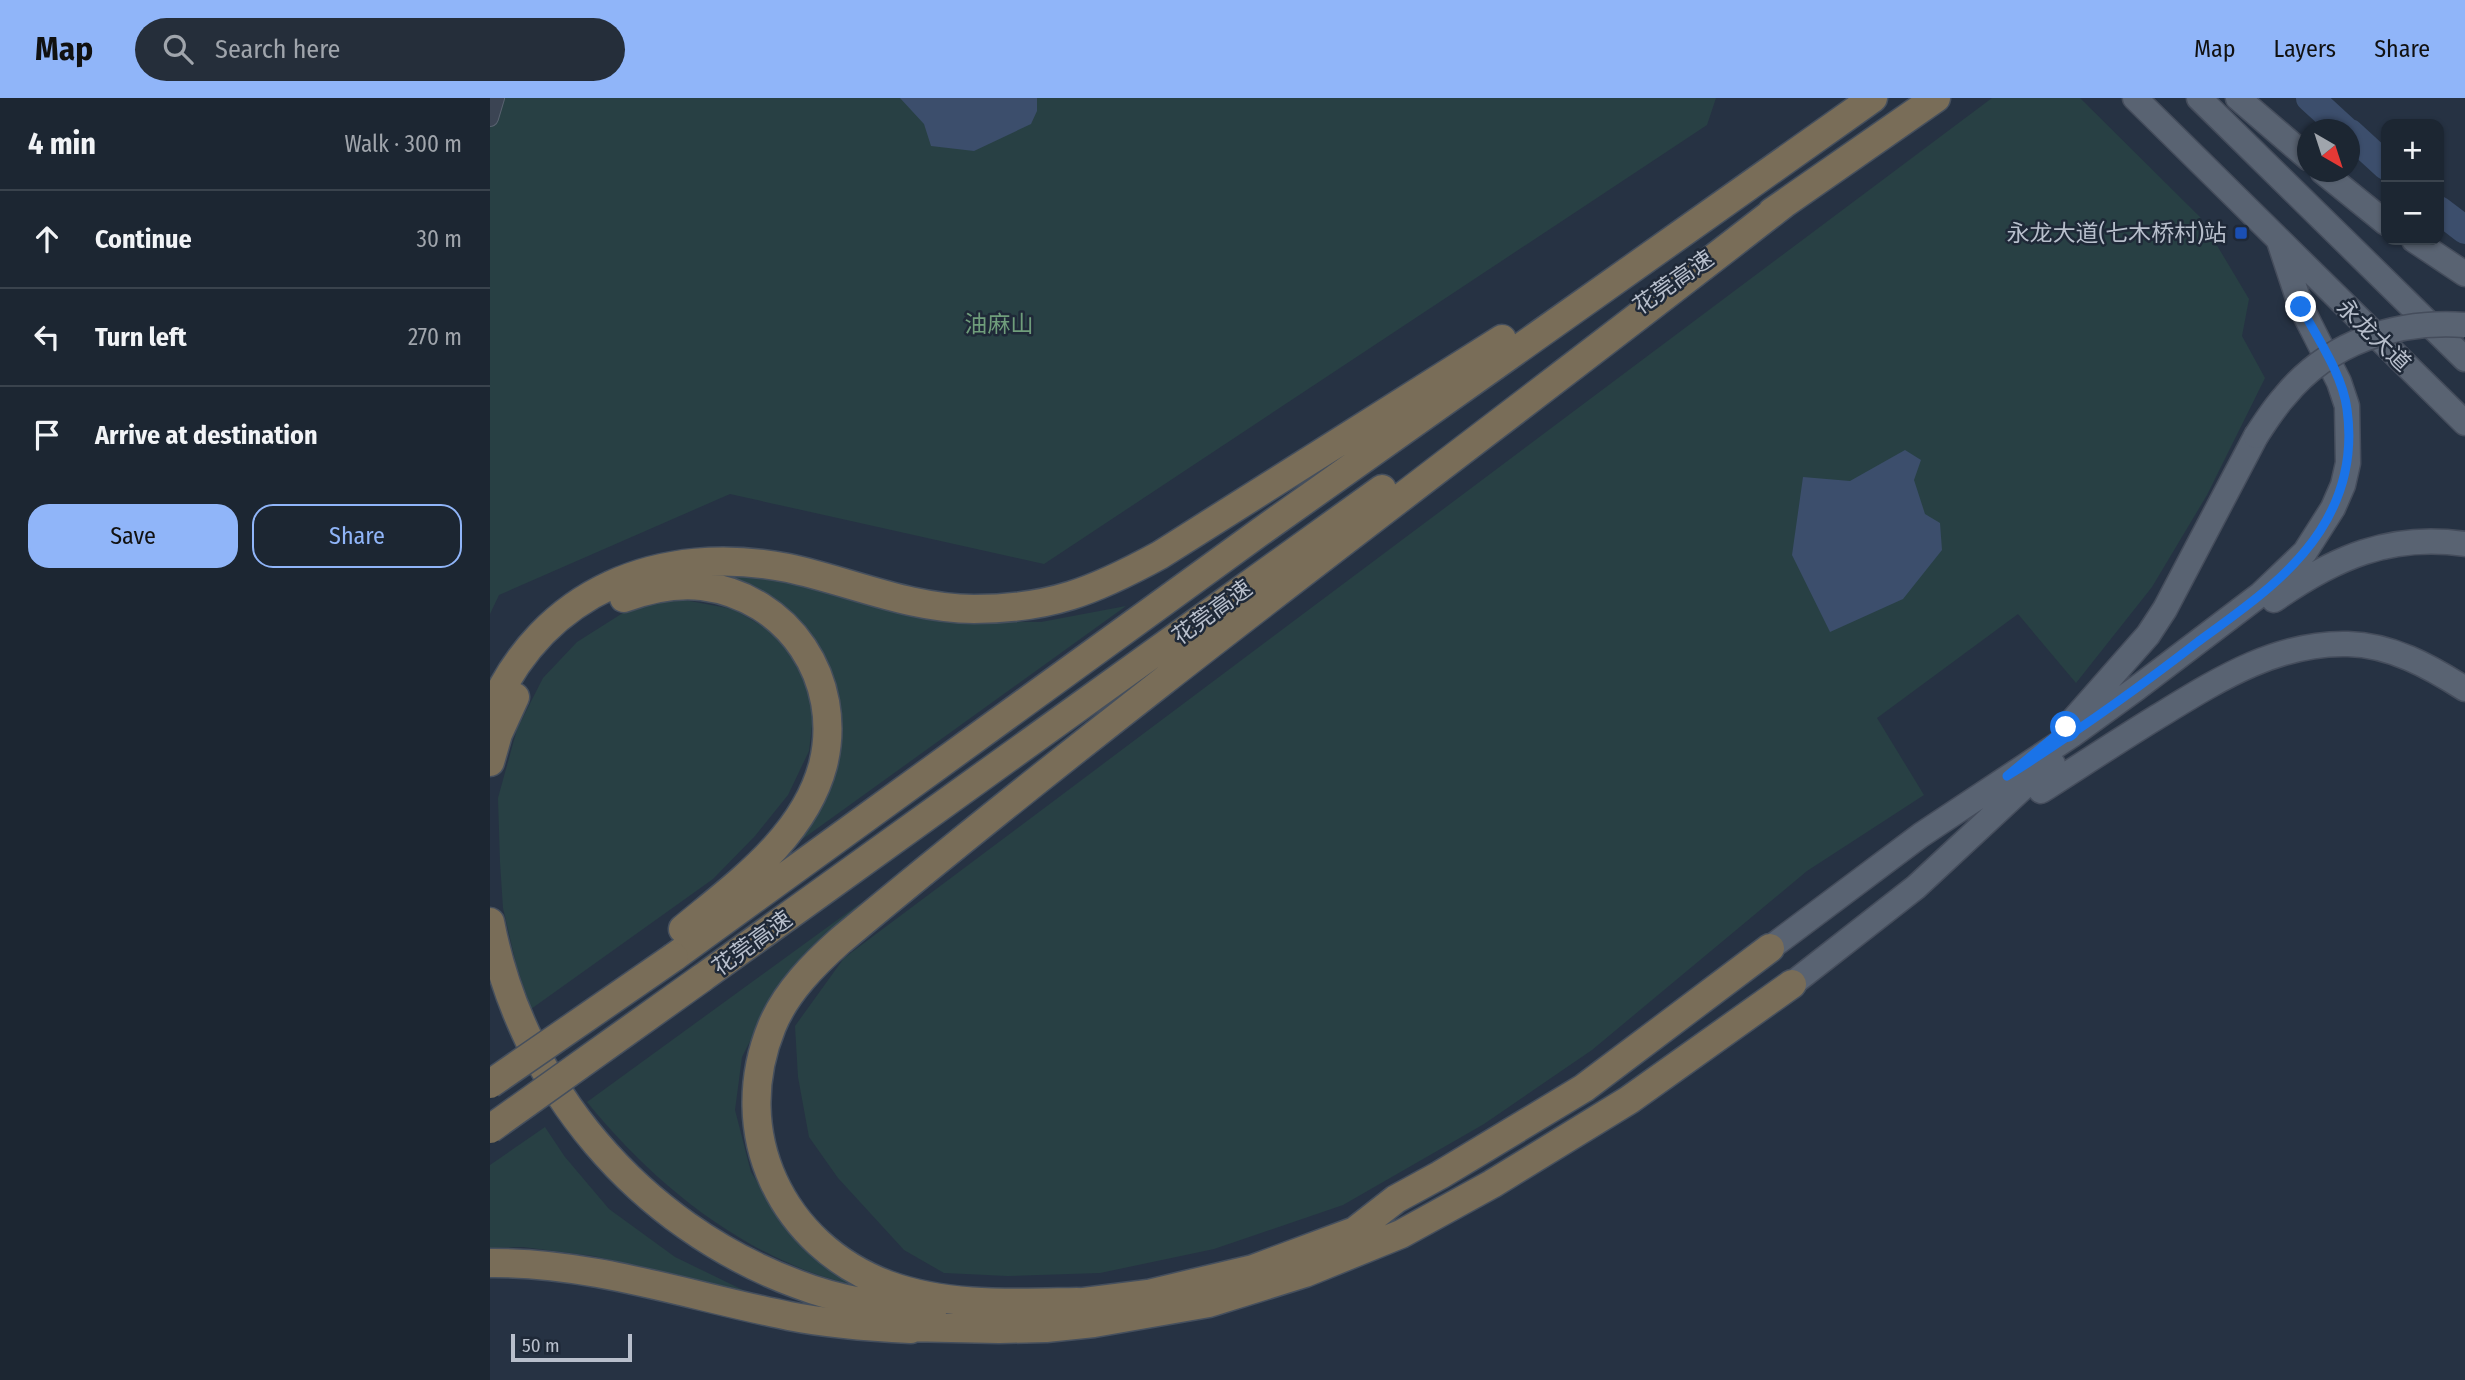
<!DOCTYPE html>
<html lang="en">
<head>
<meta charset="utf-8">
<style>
	body { margin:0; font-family:"Fira Sans Condensed","Noto Sans SC",sans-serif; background:#252e3a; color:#f1f3f6 }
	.controls { position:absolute; right:21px; top:21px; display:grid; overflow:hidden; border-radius:14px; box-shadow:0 2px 5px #0004 }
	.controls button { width:63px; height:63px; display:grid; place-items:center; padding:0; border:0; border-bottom:2px solid #3a434d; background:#1c2632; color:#f1f3f6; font:35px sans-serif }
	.compass { position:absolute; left:1807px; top:21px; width:63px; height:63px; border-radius:50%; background:#1c2632; box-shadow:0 2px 5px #0004; rotate:141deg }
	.scale { position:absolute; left:21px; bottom:18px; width:121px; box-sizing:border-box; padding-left:7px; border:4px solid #b8bfcc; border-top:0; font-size:19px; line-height:24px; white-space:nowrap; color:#b8bfcc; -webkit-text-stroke:5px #1f2938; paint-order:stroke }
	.stop { position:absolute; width:21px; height:21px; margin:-16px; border:5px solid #1a73e8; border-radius:50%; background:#fff }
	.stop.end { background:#1a73e8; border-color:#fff; box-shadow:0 2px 7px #0008 }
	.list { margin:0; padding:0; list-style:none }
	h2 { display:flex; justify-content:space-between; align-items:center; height:91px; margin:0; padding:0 28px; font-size:30px }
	h2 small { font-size:23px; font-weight:400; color:#a0a5ac }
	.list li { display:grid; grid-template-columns:46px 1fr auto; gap:21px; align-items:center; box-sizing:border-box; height:98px; padding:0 28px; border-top:2px solid #3a434d }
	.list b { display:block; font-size:26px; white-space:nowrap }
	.list em { font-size:23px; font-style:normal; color:#a0a5ac }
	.actions { display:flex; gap:14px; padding:21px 28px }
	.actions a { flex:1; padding:16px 0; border:2px solid #90b5f9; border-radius:21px; text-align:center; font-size:24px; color:#90b5f9 }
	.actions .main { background:#90b5f9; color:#111 }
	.icon { flex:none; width:38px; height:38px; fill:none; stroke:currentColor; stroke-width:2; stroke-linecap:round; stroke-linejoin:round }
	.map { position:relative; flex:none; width:1975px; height:1282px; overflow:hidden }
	header { display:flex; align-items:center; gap:42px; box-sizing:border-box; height:98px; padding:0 35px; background:#90b5f9; color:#111 }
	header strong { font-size:33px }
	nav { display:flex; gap:38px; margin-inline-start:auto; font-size:24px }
	.search { width:490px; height:63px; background:#252e3a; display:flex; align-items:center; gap:18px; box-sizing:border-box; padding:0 24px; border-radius:38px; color:#a0a5ac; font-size:26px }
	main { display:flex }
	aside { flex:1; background:#1c2632 }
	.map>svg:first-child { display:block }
	.green { fill:#284044 }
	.water { fill:#3c4e6c }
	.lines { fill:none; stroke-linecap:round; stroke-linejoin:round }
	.river { stroke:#3c4e6c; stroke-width:28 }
	.street-casing { stroke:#596270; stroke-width:18 }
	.primary-casing { stroke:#454d5c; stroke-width:27 }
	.highway-casing { stroke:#454f5d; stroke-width:31 }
	.street { stroke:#3b4453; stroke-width:16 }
	.primary { stroke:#596372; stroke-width:24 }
	.highway { stroke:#796d58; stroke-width:28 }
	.primary-bridge-casing { stroke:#454d5c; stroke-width:27; stroke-linecap:butt }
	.highway-bridge-casing { stroke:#454f5d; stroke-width:31; stroke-linecap:butt }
	.primary-bridge { stroke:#596372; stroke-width:24 }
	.highway-bridge { stroke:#796d58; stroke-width:28 }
	.route { stroke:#1a73e8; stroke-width:9 }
	.transit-dot { fill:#1a4fb4; stroke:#1f2938; stroke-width:2.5 }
	.labels { text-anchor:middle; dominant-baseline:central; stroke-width:5; stroke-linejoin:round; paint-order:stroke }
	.poi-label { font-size:23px; fill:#b8bfcc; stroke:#1f2938; text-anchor:end }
	.street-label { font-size:23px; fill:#b8bfcc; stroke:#1f2938 }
	.park-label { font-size:23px; fill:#6f9d7b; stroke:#1f2938 }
</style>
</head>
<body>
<header>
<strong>Map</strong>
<div class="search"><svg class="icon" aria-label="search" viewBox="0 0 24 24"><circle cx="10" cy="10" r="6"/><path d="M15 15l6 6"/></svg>Search here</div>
<nav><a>Map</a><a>Layers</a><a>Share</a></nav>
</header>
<main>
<aside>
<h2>4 min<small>Walk · 300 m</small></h2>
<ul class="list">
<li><svg class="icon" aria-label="ahead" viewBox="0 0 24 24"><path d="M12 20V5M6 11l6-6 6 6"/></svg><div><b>Continue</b></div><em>30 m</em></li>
<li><svg class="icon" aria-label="left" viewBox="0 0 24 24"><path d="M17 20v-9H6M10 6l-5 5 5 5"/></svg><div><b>Turn left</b></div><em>270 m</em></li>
<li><svg class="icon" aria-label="arrive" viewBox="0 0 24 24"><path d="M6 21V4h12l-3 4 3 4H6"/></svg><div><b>Arrive at destination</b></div></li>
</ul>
<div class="actions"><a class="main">Save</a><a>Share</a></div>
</aside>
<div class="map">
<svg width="1975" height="1282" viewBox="0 0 1975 1282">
	<rect width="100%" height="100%" fill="#263243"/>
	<path class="green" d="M0,0H1226L1217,27L554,466L240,396L9,497L0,516Z
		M1502,0H1590L1710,119L1759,201L1752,238L1775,280L1717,397L1662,489L1586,585L1528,516L1387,620L1434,697L1317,773L1102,952L994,1026L853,1107L724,1151L610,1175L518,1178L454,1175L414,1152L348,1080L319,1039L308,979L305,928L354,860Z
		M218,474L275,479L475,523L551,524L636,508L307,745L344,677V585Z
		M189,501L243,511L281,533L309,568L324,610L319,653L298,697L265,738L223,781L41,911L26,866L13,810L10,764L8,700L27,631L53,580L87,544L147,506Z
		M372,804L288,888L252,959L245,1012L261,1074L290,1120L331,1165L373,1190C353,1184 332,1179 312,1171C226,1136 155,1075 97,1004Z
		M55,1029L75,1059L119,1111L185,1159L255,1193L103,1158L33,1149L0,1150V1067Z"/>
	<path class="water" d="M410,0H547V13L541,26L484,53L441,48L434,26Z
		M1415,352L1431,362L1424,382L1435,416L1450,425L1452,452L1413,501L1340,534L1302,457L1313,379L1360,383Z"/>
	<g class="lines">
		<path class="river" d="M1820,0L1855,32
			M1860,35L1896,68
			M1949,112L1975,132"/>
		<g class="street-casing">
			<path id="street" d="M0,20L6,0"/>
		</g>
		<g class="primary-casing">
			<path id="primary" d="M1645,0L1975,325
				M1709,0L1975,261
				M1748,0L1818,60
				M1833,74L1896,125
				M1924,142L1975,176
				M1784,502C1844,460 1900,435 1975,446
				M1577,629L1658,537L1675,511L1766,338
				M1551,693C1590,668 1628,643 1667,619C1726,583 1786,544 1858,546C1901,547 1939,568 1975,591
				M1280,850L1431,737L1582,637L1647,590L1771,496L1815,454L1843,410L1853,387L1858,365L1857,308L1849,284L1811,209L1789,143
				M1302,886L1426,789L1539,684L1563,666"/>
		</g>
		<g class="highway-casing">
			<path id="highway" d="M1282,114L1446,0
				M134,500C158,491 185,485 212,488C299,499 354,582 333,667C314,739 247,786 193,831
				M0,615C52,492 171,445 298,470C359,483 420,511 484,511C560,511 604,493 670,457L1012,241
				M0,664L8,636L25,599
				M0,824C32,990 149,1127 307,1186C350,1203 396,1209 442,1214
				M184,859L770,434L1383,0
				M212,880L892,391
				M0,1165C103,1164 199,1198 299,1218C339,1226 380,1229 421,1231
				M587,1204C524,1205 458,1209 398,1187C291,1147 238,1035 282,928C296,894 324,866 351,842C658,586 980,350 1295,105
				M570,1207L658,1196L763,1171L865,1133L906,1101L950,1077L1094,990L1280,850
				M414,1229L509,1231L556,1230L604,1225L719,1205L815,1175L911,1136L1002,1086L1139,1002L1302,886"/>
		</g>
		<use href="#street" class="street"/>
		<use href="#primary" class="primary"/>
		<use href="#highway" class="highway"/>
		<g class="primary-bridge-casing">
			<path id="primary-bridge" d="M1766,338C1775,324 1784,310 1795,298C1839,244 1907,222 1975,227"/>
		</g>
		<g class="highway-bridge-casing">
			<path id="highway-bridge" d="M0,986L184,859
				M0,1031L212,880"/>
		</g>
		<use href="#primary-bridge" class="primary-bridge"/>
		<use href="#highway-bridge" class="highway-bridge"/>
	</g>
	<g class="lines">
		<path class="route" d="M1576,629L1517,678C1584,636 1647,591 1709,543C1753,511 1800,479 1830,433C1854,396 1863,354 1857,311C1852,275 1827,240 1811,209"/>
	</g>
	<rect class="transit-dot" x="1744" y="128" width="14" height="14" rx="3.5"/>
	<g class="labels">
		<g class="poi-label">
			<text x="1737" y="135">永龙大道(七木桥村)站</text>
		</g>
		<g class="street-label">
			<text transform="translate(1183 184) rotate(-35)">花莞高速</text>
			<text transform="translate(1884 237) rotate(44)">永龙大道</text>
			<text transform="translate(722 514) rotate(-36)">花莞高速</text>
			<text transform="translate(262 845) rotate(-36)">花莞高速</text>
		</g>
		<g class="park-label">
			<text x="509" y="226">油麻山</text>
		</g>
	</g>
</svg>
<div class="controls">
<button>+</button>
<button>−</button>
</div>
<svg class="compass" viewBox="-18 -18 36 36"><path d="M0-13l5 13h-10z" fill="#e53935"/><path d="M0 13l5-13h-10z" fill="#a0a5ac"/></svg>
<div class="scale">50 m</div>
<div class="stop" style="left:1576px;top:629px"></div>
<div class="stop end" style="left:1811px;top:209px"></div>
</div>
</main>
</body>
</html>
